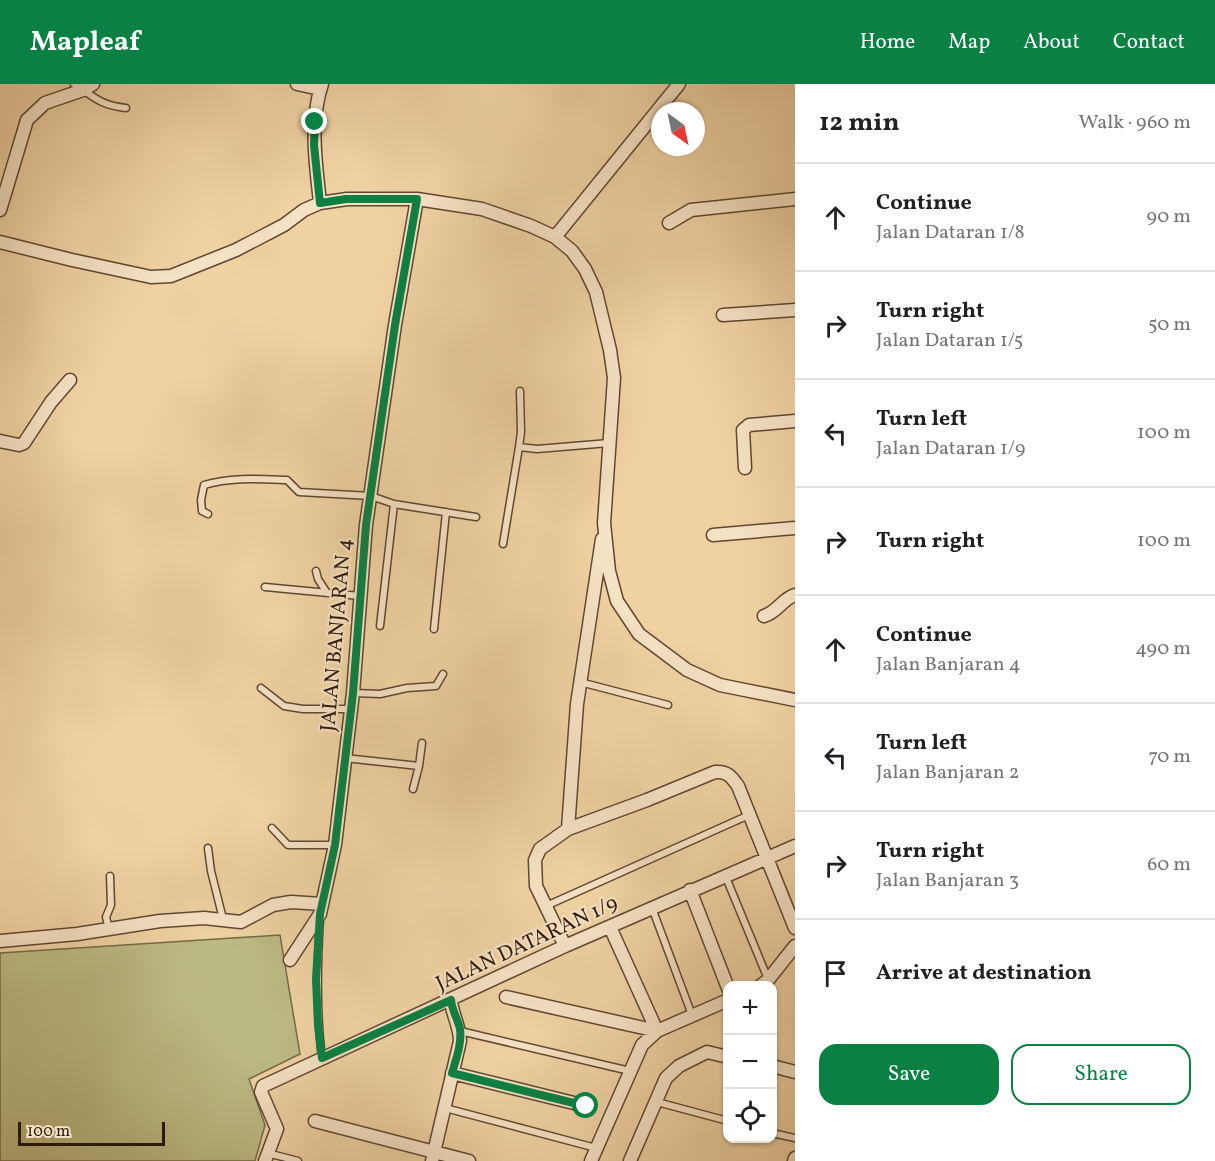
<!DOCTYPE html>
<html lang="en">
<head>
<meta charset="utf-8">
<style>
	body { margin:0; font-family:Vollkorn,serif; background:#f2f2f2; color:#202124 }
	.controls { position:absolute; right:18px; bottom:18px; display:grid; overflow:hidden; border-radius:12px; box-shadow:0 2px 4px #0004 }
	.controls button { width:54px; height:54px; display:grid; place-items:center; padding:0; border:0; border-bottom:2px solid #e0e0e0; background:#fff; color:#202124; font:30px sans-serif }
	.compass { position:absolute; left:651px; top:18px; width:54px; height:54px; border-radius:50%; background:#fff; box-shadow:0 2px 4px #0004; rotate:147deg }
	.scale { position:absolute; left:18px; bottom:15px; width:147px; box-sizing:border-box; padding-left:6px; border:3px solid #2f1a0c; border-top:0; font-size:16px; line-height:21px; white-space:nowrap; color:#2f1a0c; -webkit-text-stroke:4px #f5e1c3; paint-order:stroke }
	.stop { position:absolute; width:18px; height:18px; margin:-14px; border:4px solid #0b8043; border-radius:50%; background:#fff }
	.stop.end { background:#0b8043; border-color:#fff; box-shadow:0 2px 6px #0008 }
	.list { margin:0; padding:0; list-style:none }
	h2 { display:flex; justify-content:space-between; align-items:center; height:78px; margin:0; padding:0 24px; font-size:26px }
	h2 small { font-size:20px; font-weight:400; color:#757577 }
	.list li { display:grid; grid-template-columns:39px 1fr auto; gap:18px; align-items:center; box-sizing:border-box; height:108px; padding:0 24px; border-top:2px solid #e0e0e0 }
	.list b { display:block; font-size:22px; white-space:nowrap }
	.list p { margin:0; font-size:20px; white-space:nowrap; color:#757577 }
	.list em { font-size:20px; font-style:normal; color:#757577 }
	.actions { display:flex; gap:12px; padding:18px 24px }
	.actions a { flex:1; padding:14px 0; border:2px solid #0b8043; border-radius:18px; text-align:center; font-size:21px; color:#0b8043 }
	.actions .main { background:#0b8043; color:#fff }
	.icon { flex:none; width:33px; height:33px; fill:none; stroke:currentColor; stroke-width:2; stroke-linecap:round; stroke-linejoin:round }
	.map { position:relative; flex:none; width:795px; height:1077px; overflow:hidden }
	header { display:flex; align-items:center; gap:36px; box-sizing:border-box; height:84px; padding:0 30px; background:#0b8043; color:#fff }
	header strong { font-size:28px }
	nav { display:flex; gap:33px; margin-inline-start:auto; font-size:21px }
	main { display:flex }
	aside { flex:1; background:#fff }
	.map>svg:first-child { display:block }
	.green { fill:#bcba83; stroke:#766a48; stroke-width:1.5 }
	.lines { fill:none; stroke-linecap:round; stroke-linejoin:round }
	.lane-casing { stroke:#5f4832; stroke-width:9 }
	.street-casing { stroke:#5f4832; stroke-width:15 }
	.lane { stroke:#f5e1c3; stroke-width:6 }
	.street { stroke:#f5e1c3; stroke-width:12 }
	.route { stroke:#0b8043; stroke-width:8 }
	.labels { text-anchor:middle; dominant-baseline:central; stroke-width:4.5; stroke-linejoin:round; paint-order:stroke }
	.street-label { font-size:21px; fill:#2f1a0c; stroke:#f5e1c3 }
</style>
</head>
<body>
<header>
<strong>Mapleaf</strong>
<nav><a>Home</a><a>Map</a><a>About</a><a>Contact</a></nav>
</header>
<main>
<div class="map">
<svg width="795" height="1077" viewBox="0 0 795 1077">
	<rect width="100%" height="100%" fill="#efd1a2"/>
	<filter id="stains"><feTurbulence type="fractalNoise" baseFrequency=".00333" numOctaves="4"/><feColorMatrix values="0 0 0 0 .2 0 0 0 0 .09 0 0 0 0 .02 0 0 0 .5 -.17"/></filter>
	<radialGradient id="worn" r=".72"><stop offset=".6" stop-color="#630" stop-opacity="0"/><stop offset="1" stop-color="#630" stop-opacity=".3"/></radialGradient>
	<path class="green" d="M280,851L300,970L249,995L265,1041L255,1077H0V869Z"/>
	<g class="lines">
		<g class="lane-casing">
			<path id="lane" d="M74,0C95,13 99,21 126,24
				M520,307L521,348L519,363L537,365L609,359
				M208,430L202,427L201,416L204,401C231,393 259,395 287,396L299,408L371,412L394,420L476,433
				M503,460L519,363
				M316,487L318,495L327,509
				M265,503L360,512
				M380,542L394,420
				M434,545L446,428
				M580,598L668,621
				M261,604L284,622L303,625H351
				M354,609L380,610L407,604L436,602L443,590
				M345,674L419,682L413,705
				M419,682L422,659
				M272,744L288,761H335
				M208,764L211,787L223,835
				M725,791L768,895
				M546,822L749,731
				M652,824L692,931
				M320,834C317,882 316,927 322,974
				M109,845L106,833L111,821L110,792
				M460,947L630,987
				M657,1018L728,1037
				M445,1024L596,1064
				M772,1049L795,1054
				M267,1069L298,1077"/>
		</g>
		<g class="street-casing">
			<path id="street" d="M297,0L320,5
				M320,119C316,80 309,39 322,0
				M0,126L27,36L45,19L83,6L93,0
				M669,139L691,126L795,115
				M555,153L679,0
				M0,158L72,176L151,193L171,192L236,166L284,141L304,126L320,119L347,115H417L482,125L531,142L555,153L572,167L585,185L596,208L610,266L614,294L604,439L609,487L617,517L639,550L687,586L720,601L795,616
				M723,231L795,226
				M0,357L19,361L24,359L51,318L70,296
				M745,384L743,346L749,341L795,337
				M713,451L795,444
				M764,532C778,528 782,515 795,511
				M568,745L577,620L602,455
				M690,806L728,904
				M610,843L657,947
				M0,857L77,850L160,837L204,834L241,838L273,821L291,818L322,820
				M565,862L536,802L535,776L540,765L568,745L647,716L715,688C727,687 731,692 738,702L795,844
				M290,876L320,830L335,761L353,609L366,441L395,241L417,115
				M760,902L768,896L795,862
				M506,913L657,947
				M772,982L795,988
				M452,989L586,1022
				M315,1037L469,1077
				M265,1077L277,1045L261,1008L263,1002L565,862L795,762
				M432,1077L460,957C460,942 452,930 451,917
				M591,1077L642,961L657,947L728,916
				M630,1077L666,994L679,982L707,968L728,973
				M794,1077L795,1074"/>
		</g>
		<use href="#lane" class="lane"/>
		<use href="#street" class="street"/>
	</g>
	<g class="lines">
		<path class="route" d="M315,38L314,61L320,119L346,115H417L395,241L366,441L353,609L335,761L320,830L316,895L318,941L322,974L451,916C452,927 458,935 460,945C462,960 456,975 452,989L586,1022"/>
	</g>
	<g class="labels">
		<g class="street-label">
			<text transform="translate(337 551) rotate(-85)">JALAN BANJARAN 4</text>
			<text transform="translate(527 860) rotate(-25)">JALAN DATARAN 1/9</text>
		</g>
	</g>
	<rect width="100%" height="100%" filter="url(#stains)"/>
	<rect width="100%" height="100%" fill="url(#worn)"/>
</svg>
<div class="controls">
<button>+</button>
<button>−</button>
<button><svg class="icon" aria-label="locate" viewBox="0 0 24 24"><circle cx="12" cy="12" r="6"/><path d="M12 2v4M12 18v4M2 12h4M18 12h4"/></svg></button>
</div>
<svg class="compass" viewBox="-18 -18 36 36"><path d="M0-13l5 13h-10z" fill="#e53935"/><path d="M0 13l5-13h-10z" fill="#757577"/></svg>
<div class="scale">100 m</div>
<div class="stop" style="left:586px;top:1022px"></div>
<div class="stop end" style="left:315px;top:38px"></div>
</div>
<aside>
<h2>12 min<small>Walk · 960 m</small></h2>
<ul class="list">
<li><svg class="icon" aria-label="ahead" viewBox="0 0 24 24"><path d="M12 20V5M6 11l6-6 6 6"/></svg><div><b>Continue</b><p>Jalan Dataran 1/8</p></div><em>90 m</em></li>
<li><svg class="icon" aria-label="right" viewBox="0 0 24 24"><path d="M7 20v-9h11M14 6l5 5-5 5"/></svg><div><b>Turn right</b><p>Jalan Dataran 1/5</p></div><em>50 m</em></li>
<li><svg class="icon" aria-label="left" viewBox="0 0 24 24"><path d="M17 20v-9H6M10 6l-5 5 5 5"/></svg><div><b>Turn left</b><p>Jalan Dataran 1/9</p></div><em>100 m</em></li>
<li><svg class="icon" aria-label="right" viewBox="0 0 24 24"><path d="M7 20v-9h11M14 6l5 5-5 5"/></svg><div><b>Turn right</b></div><em>100 m</em></li>
<li><svg class="icon" aria-label="ahead" viewBox="0 0 24 24"><path d="M12 20V5M6 11l6-6 6 6"/></svg><div><b>Continue</b><p>Jalan Banjaran 4</p></div><em>490 m</em></li>
<li><svg class="icon" aria-label="left" viewBox="0 0 24 24"><path d="M17 20v-9H6M10 6l-5 5 5 5"/></svg><div><b>Turn left</b><p>Jalan Banjaran 2</p></div><em>70 m</em></li>
<li><svg class="icon" aria-label="right" viewBox="0 0 24 24"><path d="M7 20v-9h11M14 6l5 5-5 5"/></svg><div><b>Turn right</b><p>Jalan Banjaran 3</p></div><em>60 m</em></li>
<li><svg class="icon" aria-label="arrive" viewBox="0 0 24 24"><path d="M6 21V4h12l-3 4 3 4H6"/></svg><div><b>Arrive at destination</b></div></li>
</ul>
<div class="actions"><a class="main">Save</a><a>Share</a></div>
</aside>
</main>
</body>
</html>
